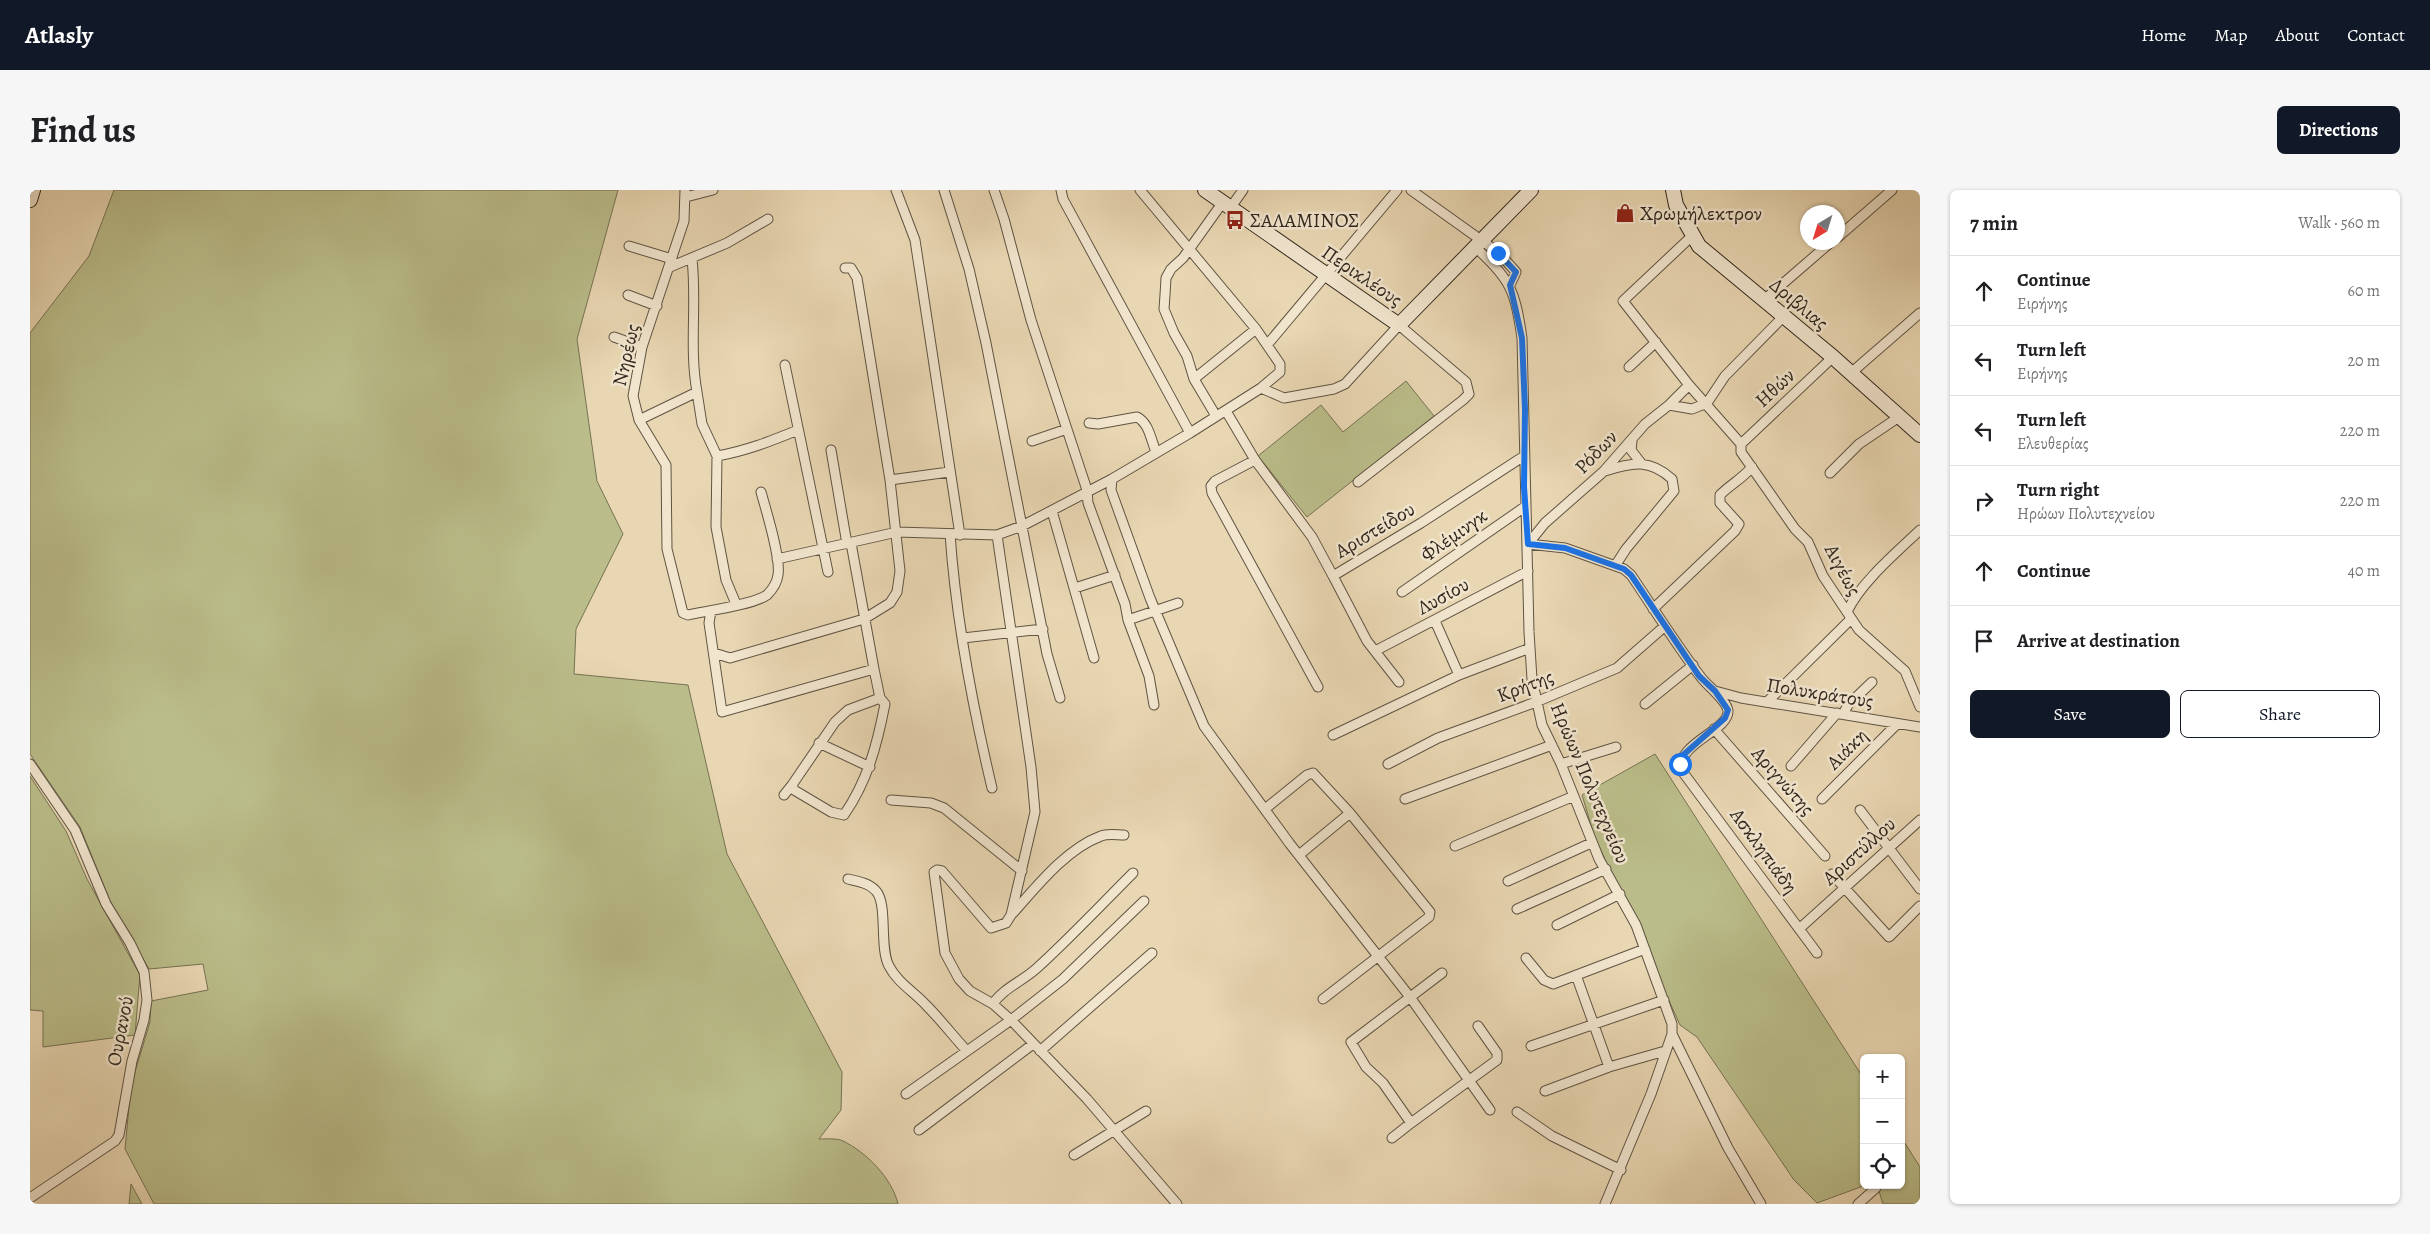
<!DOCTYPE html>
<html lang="en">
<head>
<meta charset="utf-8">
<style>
	body { margin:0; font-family:Alegreya,serif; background:#f6f6f6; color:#202124 }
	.controls { position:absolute; right:15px; bottom:15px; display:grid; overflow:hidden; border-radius:8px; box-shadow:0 1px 4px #0004 }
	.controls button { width:45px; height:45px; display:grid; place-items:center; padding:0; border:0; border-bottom:1px solid #e0e0e0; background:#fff; color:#202124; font:25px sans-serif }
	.compass { position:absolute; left:1770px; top:15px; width:45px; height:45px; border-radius:50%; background:#fff; box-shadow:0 1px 4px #0004; rotate:218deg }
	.stop { position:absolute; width:15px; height:15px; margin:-11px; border:4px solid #1a73e8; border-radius:50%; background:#fff }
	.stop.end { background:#1a73e8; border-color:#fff; box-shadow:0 1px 5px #0008 }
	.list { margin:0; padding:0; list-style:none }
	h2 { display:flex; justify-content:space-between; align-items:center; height:65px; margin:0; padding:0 20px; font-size:21px }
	h2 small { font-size:16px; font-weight:400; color:#757577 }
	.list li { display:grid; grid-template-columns:32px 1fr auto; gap:15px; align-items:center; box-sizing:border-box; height:70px; padding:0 20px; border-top:1px solid #e0e0e0 }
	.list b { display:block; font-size:19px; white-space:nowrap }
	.list p { margin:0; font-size:16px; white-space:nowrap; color:#757577 }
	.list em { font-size:16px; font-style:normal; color:#757577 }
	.actions { display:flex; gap:10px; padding:15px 20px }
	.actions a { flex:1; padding:11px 0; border:1px solid #111827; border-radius:8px; text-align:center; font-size:18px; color:#111827 }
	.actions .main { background:#111827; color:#fff }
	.icon { flex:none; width:28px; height:28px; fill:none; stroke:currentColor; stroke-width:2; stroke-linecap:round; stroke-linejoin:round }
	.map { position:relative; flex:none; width:1890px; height:1014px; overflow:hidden; border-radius:8px }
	header { display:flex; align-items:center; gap:30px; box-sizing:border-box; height:70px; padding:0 25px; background:#111827; color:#fff }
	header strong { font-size:24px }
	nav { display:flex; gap:28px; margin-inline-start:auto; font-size:18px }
	.intro { display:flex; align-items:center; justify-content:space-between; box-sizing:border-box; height:120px; padding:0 30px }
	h1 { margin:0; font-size:35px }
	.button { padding:12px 22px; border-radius:8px; background:#111827; color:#fff; font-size:18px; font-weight:700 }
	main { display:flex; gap:30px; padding:0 30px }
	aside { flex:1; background:#fff; border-radius:8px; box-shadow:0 1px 4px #0004 }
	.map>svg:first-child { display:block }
	.green { fill:#babd8a; stroke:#767254 }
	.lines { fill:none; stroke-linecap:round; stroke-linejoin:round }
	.street-casing { stroke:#5f5443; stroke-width:11 }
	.secondary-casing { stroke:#31281e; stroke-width:16 }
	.street { stroke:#f1e5ce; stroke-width:9 }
	.secondary { stroke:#f1e5ce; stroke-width:14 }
	.route { stroke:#1a73e8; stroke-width:6 }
	.labels { text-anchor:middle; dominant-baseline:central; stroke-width:5; stroke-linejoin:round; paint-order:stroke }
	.poi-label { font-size:20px; fill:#31281e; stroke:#f1e5ce; text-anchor:start }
	.street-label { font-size:20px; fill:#31281e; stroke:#f1e5ce }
</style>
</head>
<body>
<header>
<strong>Atlasly</strong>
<nav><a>Home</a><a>Map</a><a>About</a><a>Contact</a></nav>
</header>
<div class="intro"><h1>Find us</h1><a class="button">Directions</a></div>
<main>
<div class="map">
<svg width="1890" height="1014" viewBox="0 0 1890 1014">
	<rect width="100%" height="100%" fill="#e9d7b3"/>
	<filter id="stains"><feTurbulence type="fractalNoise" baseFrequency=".004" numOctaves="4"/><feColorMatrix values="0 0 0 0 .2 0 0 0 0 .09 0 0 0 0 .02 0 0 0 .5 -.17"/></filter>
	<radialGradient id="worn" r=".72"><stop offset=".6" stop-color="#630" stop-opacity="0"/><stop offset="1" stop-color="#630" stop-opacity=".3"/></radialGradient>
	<path class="green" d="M84,0H588L547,149L567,291L593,344L546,439L544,484L658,495L697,664L812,882L811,920L789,949C796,949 807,948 813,951C836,962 862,988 868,1014H124L95,959L101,895L120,832L121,811L178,800L173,774L119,779L81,713L50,637L0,564V143L59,66Z
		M1376,191L1404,226L1277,327L1228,266L1291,215L1313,242Z
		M1625,564L1834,889V995H1836L1787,1013L1764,990L1667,847L1650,835L1564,645L1552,605Z
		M0,586L36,641L57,689L110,785L105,845L13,857V821L0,820Z
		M1871,947L1890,977V1014H1853L1847,995H1871Z
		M101,994L112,1014H99Z"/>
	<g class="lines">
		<g class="street-casing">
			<path id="street" d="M655,0L654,31L612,157L603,206L609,230L636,275L637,359L653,423L658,425C676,421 723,415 737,405C742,400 747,392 748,385C751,368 736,320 731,302
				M866,0L885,50L930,345
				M914,0L939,79L956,153L1017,464L1030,508
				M964,0L974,29L1001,130L1057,300L1058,313L1095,414L1098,430
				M1031,0L1033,9L1160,243
				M1381,0L1469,63L1486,82L1480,95
				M656,7L683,0
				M1201,17L1213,0
				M1662,46L1593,111L1659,195L1711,254
				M1808,47L1862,0
				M599,56L642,69
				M1445,57C1481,89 1485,101 1492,148L1499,442L1502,489L1512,535L1531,574L1569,669L1606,735L1642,834V844L1621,904L1575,1014
				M662,69C667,113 659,158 667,202
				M640,77L697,53L738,29
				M815,78H821L827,88L860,290L919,282
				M598,105L627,116
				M1734,110L1801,52
				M584,147L612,157
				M1237,155L1367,0
				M755,175L798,382
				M1599,177L1626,152
				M1821,183L1890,123
				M1164,189L1226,139
				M1231,198L1254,208L1304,199L1315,194L1369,135L1436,192L1439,204L1433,210L1328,292
				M1639,215L1662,219L1677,213L1695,186L1753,127
				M1196,221L1225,270L1282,347L1303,386L1391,333L1494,266
				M1186,226L1164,189L1157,166L1144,143L1134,119L1135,105L1136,88L1141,79L1153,68L1193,12
				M609,230L667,202L672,234L687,266L686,337L696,390L706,414
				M1059,233L1068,234L1107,227C1119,233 1121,250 1126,262
				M1002,251L1037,239
				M1602,251L1601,260L1611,273
				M1711,254V262L1765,339L1778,352L1793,386L1829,440L1875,481L1890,517
				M1711,254L1803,167
				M801,260L817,354
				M687,266C716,261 741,251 768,240
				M1225,270L1185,291L1181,296L1182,303L1288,497
				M1575,281C1603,272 1620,269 1642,289L1644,301L1596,359L1585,376
				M1800,283L1829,254L1869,227
				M1082,289L1081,300L1120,408L1174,536L1260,654L1380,807L1460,920
				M1022,321L1064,468
				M920,344C926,430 942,514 962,598
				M967,345L1001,577L1005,622L981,725L976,733L961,738L912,681L907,680L904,682L915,763L929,789L940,801L963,814L981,830L1057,909L1147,1014
				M1498,354L1535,358L1594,379L1601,385C1624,419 1646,454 1670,486C1676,495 1697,510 1698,521C1699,541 1644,554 1652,581L1787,763
				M1498,354L1515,333L1573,282L1615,234L1639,215L1659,195
				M747,369L867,342L967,345L992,336L1082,289L1160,243L1231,198L1250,182V174L1226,139L1110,0
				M1303,386L1337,451L1369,492
				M1045,398L1085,385
				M1372,402L1496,316
				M1623,419L1705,341L1709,334L1690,313V305C1701,294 1712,289 1722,277
				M681,421L679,433L692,522L844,479L821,353
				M1817,422C1830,393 1867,362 1890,340
				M1405,431L1429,485
				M933,448L1013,439
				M1345,461L1498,381
				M684,463L700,468L834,429L860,413L867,402L870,381L860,290
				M844,479L850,508L818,520L805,532L762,595L764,600L801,622L814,625C838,590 847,555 855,514L850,508
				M1685,501L1711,508L1890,537
				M1737,512L1821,429
				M1615,514L1663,475
				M1124,515L1119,486L1098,430L1148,413
				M1813,524L1818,515L1842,492
				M1684,539L1795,666
				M1303,545L1429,485L1500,458
				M789,553L840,577
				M0,574L45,640L76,714L100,753L114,782L117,810L114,830L102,871L89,945L85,951L0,1008
				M1358,574L1408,548L1506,512L1587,478L1635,436
				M1531,574L1586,557
				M1761,576L1807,523
				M754,605L762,595
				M1375,609L1522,555
				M1792,609L1867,534
				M861,610L901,613L914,618L992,681
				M1235,619L1277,585L1283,583L1320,623L1269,665
				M1830,620L1890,699
				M1425,656L1544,606
				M1802,684L1859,747L1890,716
				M818,689C827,691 839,693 846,701C858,714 849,758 859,776C867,792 884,802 896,815C911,830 923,846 937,861
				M1478,691L1561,653
				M1487,719L1576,679
				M983,723C1007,696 1036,659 1071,646C1078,643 1087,645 1094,645
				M1527,735L1590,704
				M1769,739L1890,630
				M1496,768L1514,790L1523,794L1615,759
				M1412,783L1321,852L1336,877L1353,893L1381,933L1467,870V863L1448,836
				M1546,785L1579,877
				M1293,809L1399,727L1400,722L1320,623
				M963,814C972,799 993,791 1007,778C1040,748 1071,715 1103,683
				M1642,844L1698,958L1731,1014
				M1501,856L1634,810
				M1010,861L1122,763
				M1515,901L1579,877L1635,861
				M876,904L981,830L1033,789L1114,711
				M1487,922L1522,946L1591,980
				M889,940L1003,854
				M1362,948L1381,933
				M1044,965L1116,921
				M1828,1014L1846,998"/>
		</g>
		<g class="secondary-casing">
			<path id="secondary" d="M1175,0L1369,135L1501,0
				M1643,0L1646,15L1669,56L1803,167L1890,245
				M0,10L3,0"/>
		</g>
		<use href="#street" class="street"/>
		<use href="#secondary" class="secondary"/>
	</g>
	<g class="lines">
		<path class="route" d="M1468,63L1486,82L1480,95L1492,148L1495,219L1494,297L1498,354L1535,358L1594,379L1601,385L1669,486L1685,501L1698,520L1695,528L1652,566L1650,574"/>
	</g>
	<defs>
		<g id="shop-bare" transform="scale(1.5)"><path d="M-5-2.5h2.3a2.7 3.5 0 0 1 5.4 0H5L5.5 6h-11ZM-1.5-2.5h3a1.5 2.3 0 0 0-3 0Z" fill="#8f2418" stroke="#f1e5ce" stroke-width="2.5" paint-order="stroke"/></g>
		<g id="bus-bare" transform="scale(1.5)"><path d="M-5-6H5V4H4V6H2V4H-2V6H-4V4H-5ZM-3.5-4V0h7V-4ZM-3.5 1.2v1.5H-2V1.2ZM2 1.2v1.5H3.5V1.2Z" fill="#8f2418" stroke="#f1e5ce" stroke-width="2.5" paint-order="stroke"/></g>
	</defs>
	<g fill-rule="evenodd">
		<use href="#shop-bare" x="1595" y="23"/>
		<use href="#bus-bare" x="1205" y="30"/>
	</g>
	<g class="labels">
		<g class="poi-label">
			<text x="1610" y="23">Χρωμήλεκτρον</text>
			<text x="1220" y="30">ΣΑΛΑΜΙΝΟΣ</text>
		</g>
		<g class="street-label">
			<text transform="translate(1332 86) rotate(34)">Περικλέους</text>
			<text transform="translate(1769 114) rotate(40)">Δριβλιας</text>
			<text transform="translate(596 165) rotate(-77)">Νηρέως</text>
			<text transform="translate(1745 198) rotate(-43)">Ηθών</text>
			<text transform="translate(1566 262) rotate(-46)">Ρόδων</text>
			<text transform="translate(1345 340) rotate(-31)">Αριστείδου</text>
			<text transform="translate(1424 345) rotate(-35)">Φλέμινγκ</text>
			<text transform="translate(1813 380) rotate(62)">Αιγέως</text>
			<text transform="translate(1413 406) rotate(-29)">Λυσίου</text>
			<text transform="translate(1495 496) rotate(-21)">Κρήτης</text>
			<text transform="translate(1790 503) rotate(9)">Πολυκράτους</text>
			<text transform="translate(1817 559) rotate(-45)">Αιάκη</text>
			<text transform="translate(1753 591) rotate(49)">Αριγνώτης</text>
			<text transform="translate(1560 593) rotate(67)">Ηρώων Πολυτεχνείου</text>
			<text transform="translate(1734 661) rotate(54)">Ασκληπιάδη</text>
			<text transform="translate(1829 661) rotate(-42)">Αριστύλλου</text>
			<text transform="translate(90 841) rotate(-79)">Ουρανού</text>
		</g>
	</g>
	<rect width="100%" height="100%" filter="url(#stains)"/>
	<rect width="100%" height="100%" fill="url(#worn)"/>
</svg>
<div class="controls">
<button>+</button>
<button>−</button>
<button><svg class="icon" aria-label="locate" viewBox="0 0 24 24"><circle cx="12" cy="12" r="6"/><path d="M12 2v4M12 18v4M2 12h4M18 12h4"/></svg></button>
</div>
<svg class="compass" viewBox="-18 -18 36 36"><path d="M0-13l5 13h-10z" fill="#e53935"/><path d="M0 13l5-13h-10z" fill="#757577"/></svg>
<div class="stop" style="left:1650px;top:574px"></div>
<div class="stop end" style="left:1468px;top:63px"></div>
</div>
<aside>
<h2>7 min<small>Walk · 560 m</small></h2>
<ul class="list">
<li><svg class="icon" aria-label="ahead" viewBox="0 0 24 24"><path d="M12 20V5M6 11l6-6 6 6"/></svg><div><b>Continue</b><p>Ειρήνης</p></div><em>60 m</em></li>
<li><svg class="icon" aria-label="left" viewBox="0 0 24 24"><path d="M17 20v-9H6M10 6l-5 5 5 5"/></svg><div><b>Turn left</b><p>Ειρήνης</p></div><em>20 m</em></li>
<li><svg class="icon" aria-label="left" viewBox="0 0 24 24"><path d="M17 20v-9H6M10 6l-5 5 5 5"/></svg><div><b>Turn left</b><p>Ελευθερίας</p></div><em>220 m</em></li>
<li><svg class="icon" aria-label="right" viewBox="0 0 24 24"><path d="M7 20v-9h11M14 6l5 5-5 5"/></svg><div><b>Turn right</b><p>Ηρώων Πολυτεχνείου</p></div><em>220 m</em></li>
<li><svg class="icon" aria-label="ahead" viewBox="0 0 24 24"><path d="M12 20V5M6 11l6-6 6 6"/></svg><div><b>Continue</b></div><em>40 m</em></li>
<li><svg class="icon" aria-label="arrive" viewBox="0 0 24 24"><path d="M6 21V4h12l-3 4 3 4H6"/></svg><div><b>Arrive at destination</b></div></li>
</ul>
<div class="actions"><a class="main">Save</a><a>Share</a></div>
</aside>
</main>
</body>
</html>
